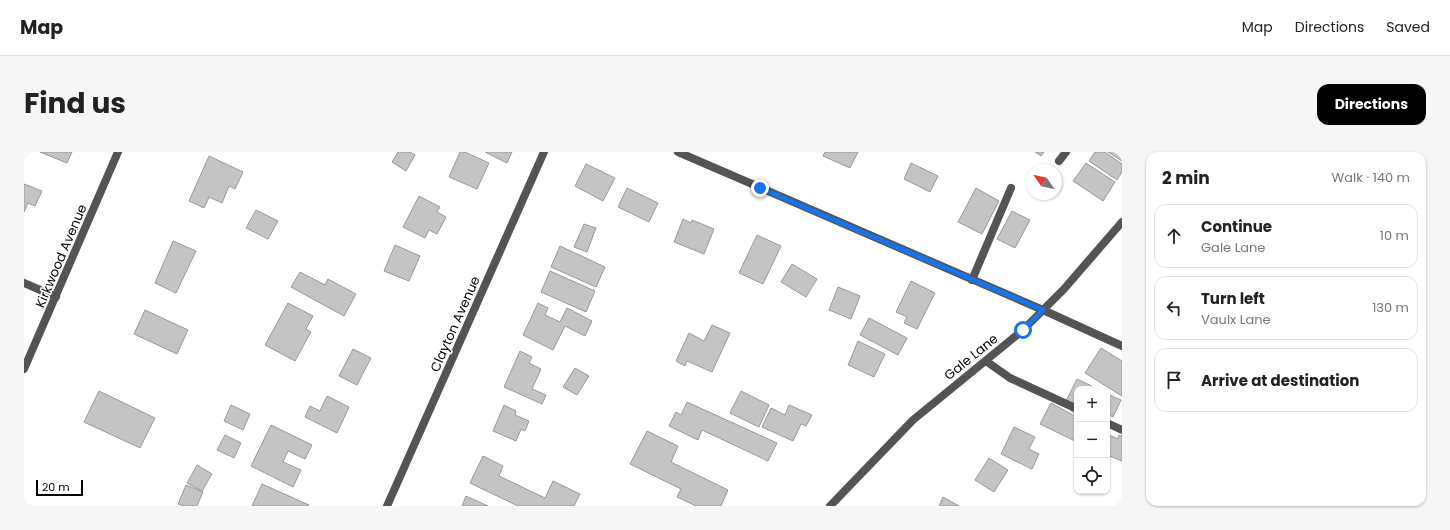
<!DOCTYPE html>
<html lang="en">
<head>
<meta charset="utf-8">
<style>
	body { margin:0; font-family:Poppins,sans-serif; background:#f6f6f6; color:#222 }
	.controls { position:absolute; right:12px; bottom:12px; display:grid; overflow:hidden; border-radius:8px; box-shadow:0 1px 3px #0004 }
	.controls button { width:36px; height:36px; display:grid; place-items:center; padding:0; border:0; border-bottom:1px solid #e0e0e0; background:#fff; color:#222; font:20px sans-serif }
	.compass { position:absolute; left:1002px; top:12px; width:36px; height:36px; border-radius:50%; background:#fff; box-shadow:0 1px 3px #0004; rotate:304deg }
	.scale { position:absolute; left:12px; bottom:10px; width:47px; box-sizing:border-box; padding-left:4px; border:2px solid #000; border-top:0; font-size:11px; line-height:14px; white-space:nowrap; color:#000; -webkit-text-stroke:3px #fff; paint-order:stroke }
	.stop { position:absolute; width:12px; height:12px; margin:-9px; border:3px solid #1a73e8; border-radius:50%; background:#fff }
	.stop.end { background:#1a73e8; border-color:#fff; box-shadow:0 1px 4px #0008 }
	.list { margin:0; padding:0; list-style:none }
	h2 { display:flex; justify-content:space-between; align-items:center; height:52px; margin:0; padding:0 16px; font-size:17px }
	h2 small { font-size:13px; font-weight:400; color:#767676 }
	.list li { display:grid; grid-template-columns:26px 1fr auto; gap:12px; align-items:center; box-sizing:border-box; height:64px; margin:0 8px 8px; padding:0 8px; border:1px solid #e0e0e0; border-radius:12px }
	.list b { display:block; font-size:15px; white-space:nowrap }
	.list p { margin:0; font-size:13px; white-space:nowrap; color:#767676 }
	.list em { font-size:13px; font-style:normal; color:#767676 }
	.icon { flex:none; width:22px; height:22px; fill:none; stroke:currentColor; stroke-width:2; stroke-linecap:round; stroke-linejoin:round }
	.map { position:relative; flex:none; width:1098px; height:354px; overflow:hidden; border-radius:12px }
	header { display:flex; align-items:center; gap:24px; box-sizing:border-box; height:56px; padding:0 20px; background:#fff; border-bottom:1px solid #e0e0e0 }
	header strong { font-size:19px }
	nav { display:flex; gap:22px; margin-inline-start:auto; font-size:14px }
	.intro { display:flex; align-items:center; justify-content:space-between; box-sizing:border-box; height:96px; padding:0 24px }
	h1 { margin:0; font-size:28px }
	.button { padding:10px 18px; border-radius:12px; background:#000; color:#fff; font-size:14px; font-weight:700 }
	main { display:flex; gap:24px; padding:0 24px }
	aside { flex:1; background:#fff; border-radius:12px; box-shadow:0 1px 3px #0004 }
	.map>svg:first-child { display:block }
	.building { fill:#c4c4c4; stroke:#989898 }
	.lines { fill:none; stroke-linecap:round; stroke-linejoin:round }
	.service { stroke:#545454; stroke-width:8 }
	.minor { stroke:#545454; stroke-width:8 }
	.tertiary { stroke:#545454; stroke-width:8 }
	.route { stroke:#1a73e8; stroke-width:5 }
	.labels { text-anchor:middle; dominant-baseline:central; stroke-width:3; stroke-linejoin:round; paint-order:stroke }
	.street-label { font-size:13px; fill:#000; stroke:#fff }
</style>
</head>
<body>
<header>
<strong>Map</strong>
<nav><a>Map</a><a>Directions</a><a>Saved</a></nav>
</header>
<div class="intro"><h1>Find us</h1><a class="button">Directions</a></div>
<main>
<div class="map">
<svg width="1098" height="354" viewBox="0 0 1098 354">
	<rect width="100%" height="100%" fill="#fff"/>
	<path class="building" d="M16,0H48L43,11Z
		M374,0H386L391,3L382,19L368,10Z
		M436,0H441L465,11L453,37L425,25Z
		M461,0H488L483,11Z
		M801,0H834L826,16L799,4Z
		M1011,0H1020L1017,4Z
		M1071,0H1081L1098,12V20L1093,28L1065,9Z
		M1084,0H1098V9Z
		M185,4L219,20L211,37L205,34L198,51L185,45L180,56L165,49Z
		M887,11L914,24L906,40L880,27Z
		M1062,11L1091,30L1079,49L1049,29Z
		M562,12L591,26L579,49L551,34Z
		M0,32L18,39L11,54L4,51L0,60Z
		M603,36L634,51L625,70L594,55Z
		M952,36L975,49L958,82L934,70Z
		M395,44L416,55L413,60L422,65L413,82L405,78L401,86L379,75Z
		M232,58L254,69L244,87L222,76Z
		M988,59L1006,68L991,96L973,87Z
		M659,67L667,71L668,68L690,77L680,102L650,90Z
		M560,72L572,76L563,100L550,95Z
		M733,83L757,94L739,132L715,121Z
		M149,89L172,99L152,141L131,131Z
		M371,93L396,104L385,129L360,119Z
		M536,94L581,115L572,135L527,115Z
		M768,112L793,127L782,145L757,130Z
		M526,119L571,139L562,160L517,140Z
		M276,120L301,133L304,127L332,142L320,164L267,135Z
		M887,129L911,141L893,177L880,171L883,165L872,160Z
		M814,135L836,144L827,167L805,158Z
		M264,151L289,164L282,177L287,180L271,209L241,193Z
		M514,151L524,156L521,163L536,170L543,156L568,169L561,184L541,174L529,198L499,183Z
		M121,158L164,178L153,202L110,182Z
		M845,166L883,186L874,203L836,183Z
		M688,173L706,181L688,220L663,209L661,214L652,209L665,181L680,189Z
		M834,189L861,202L850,225L824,213Z
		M1077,196L1098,209V244L1061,221Z
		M329,197L347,206L333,233L315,224Z
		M496,199L508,205L505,211L517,217L508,237L522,243L518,252L480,235Z
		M551,216L565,224L553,243L539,235Z
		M1053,227L1074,237H1053V262L1047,259L1050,253L1042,249Z
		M75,239L131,266L116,296L60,270Z
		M717,239L745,253L735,275L706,261Z
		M1083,242L1097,248L1089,265L1083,262Z
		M303,244L325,255L313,281L281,265L286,254L296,259Z
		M663,250L753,291L744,309L678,278L674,288L645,274L652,260L657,263Z
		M1027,251L1053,265V290L1016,272Z
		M207,253L226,262L219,278L200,269Z
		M480,253L492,259L491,263L505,269L501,279L497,277L492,289L469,279Z
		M765,253L788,263L782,274L777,272L769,289L738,275L747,256L761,263Z
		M247,273L288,293L281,307L264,299L259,310L277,318L269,335L227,314Z
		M990,275L1011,285L1005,297L1015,302L1008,317L977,302Z
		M623,279L654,294L647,310L704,338L697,354H672L653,345L657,337L606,312Z
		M1083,282L1094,287L1095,283L1098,284V309L1083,303Z
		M201,283L217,291L210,306L193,298Z
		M459,304L479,314L475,324L521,346L529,329L556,342L550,354H494L446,331Z
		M965,306L984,318L970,340L951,328Z
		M173,313L188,322L178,339L163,331Z
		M238,332L285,353L284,354H228Z
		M162,333L179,340L173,354H159L154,352Z
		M442,344L464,354H438Z
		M919,345L935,354H915Z"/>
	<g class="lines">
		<path class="service" d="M948,128L987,36
			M1019,158L1098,194
			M962,209L986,226L1049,255
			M1083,271L1098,278"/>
		<path class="minor" d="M654,0L1019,158
			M1035,9L1042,0
			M0,131L32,145
			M363,354L520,0"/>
		<path class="tertiary" d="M0,217L94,0
			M806,354L889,268L999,178L1040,137L1098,70"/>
	</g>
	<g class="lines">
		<path class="route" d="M736,36L1019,158L999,178"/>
	</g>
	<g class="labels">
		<g class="street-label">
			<text transform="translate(37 104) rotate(-67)">Kirkwood Avenue</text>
			<text transform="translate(431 172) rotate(-66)">Clayton Avenue</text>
			<text transform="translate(947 205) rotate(-39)">Gale Lane</text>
		</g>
	</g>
</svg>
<div class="controls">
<button>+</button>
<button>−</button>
<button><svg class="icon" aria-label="locate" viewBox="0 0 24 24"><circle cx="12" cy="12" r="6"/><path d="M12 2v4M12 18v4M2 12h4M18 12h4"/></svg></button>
</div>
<svg class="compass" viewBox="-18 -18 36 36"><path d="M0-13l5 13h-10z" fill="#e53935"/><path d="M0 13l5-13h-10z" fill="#767676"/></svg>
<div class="scale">20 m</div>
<div class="stop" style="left:999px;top:178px"></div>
<div class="stop end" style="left:736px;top:36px"></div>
</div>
<aside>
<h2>2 min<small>Walk · 140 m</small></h2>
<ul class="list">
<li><svg class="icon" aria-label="ahead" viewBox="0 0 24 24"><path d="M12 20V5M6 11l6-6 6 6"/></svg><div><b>Continue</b><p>Gale Lane</p></div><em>10 m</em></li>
<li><svg class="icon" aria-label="left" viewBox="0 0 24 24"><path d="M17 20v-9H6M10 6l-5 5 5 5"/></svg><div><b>Turn left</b><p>Vaulx Lane</p></div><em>130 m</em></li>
<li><svg class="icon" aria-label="arrive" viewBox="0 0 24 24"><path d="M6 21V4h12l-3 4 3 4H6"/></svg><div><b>Arrive at destination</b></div></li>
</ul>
</aside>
</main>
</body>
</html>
